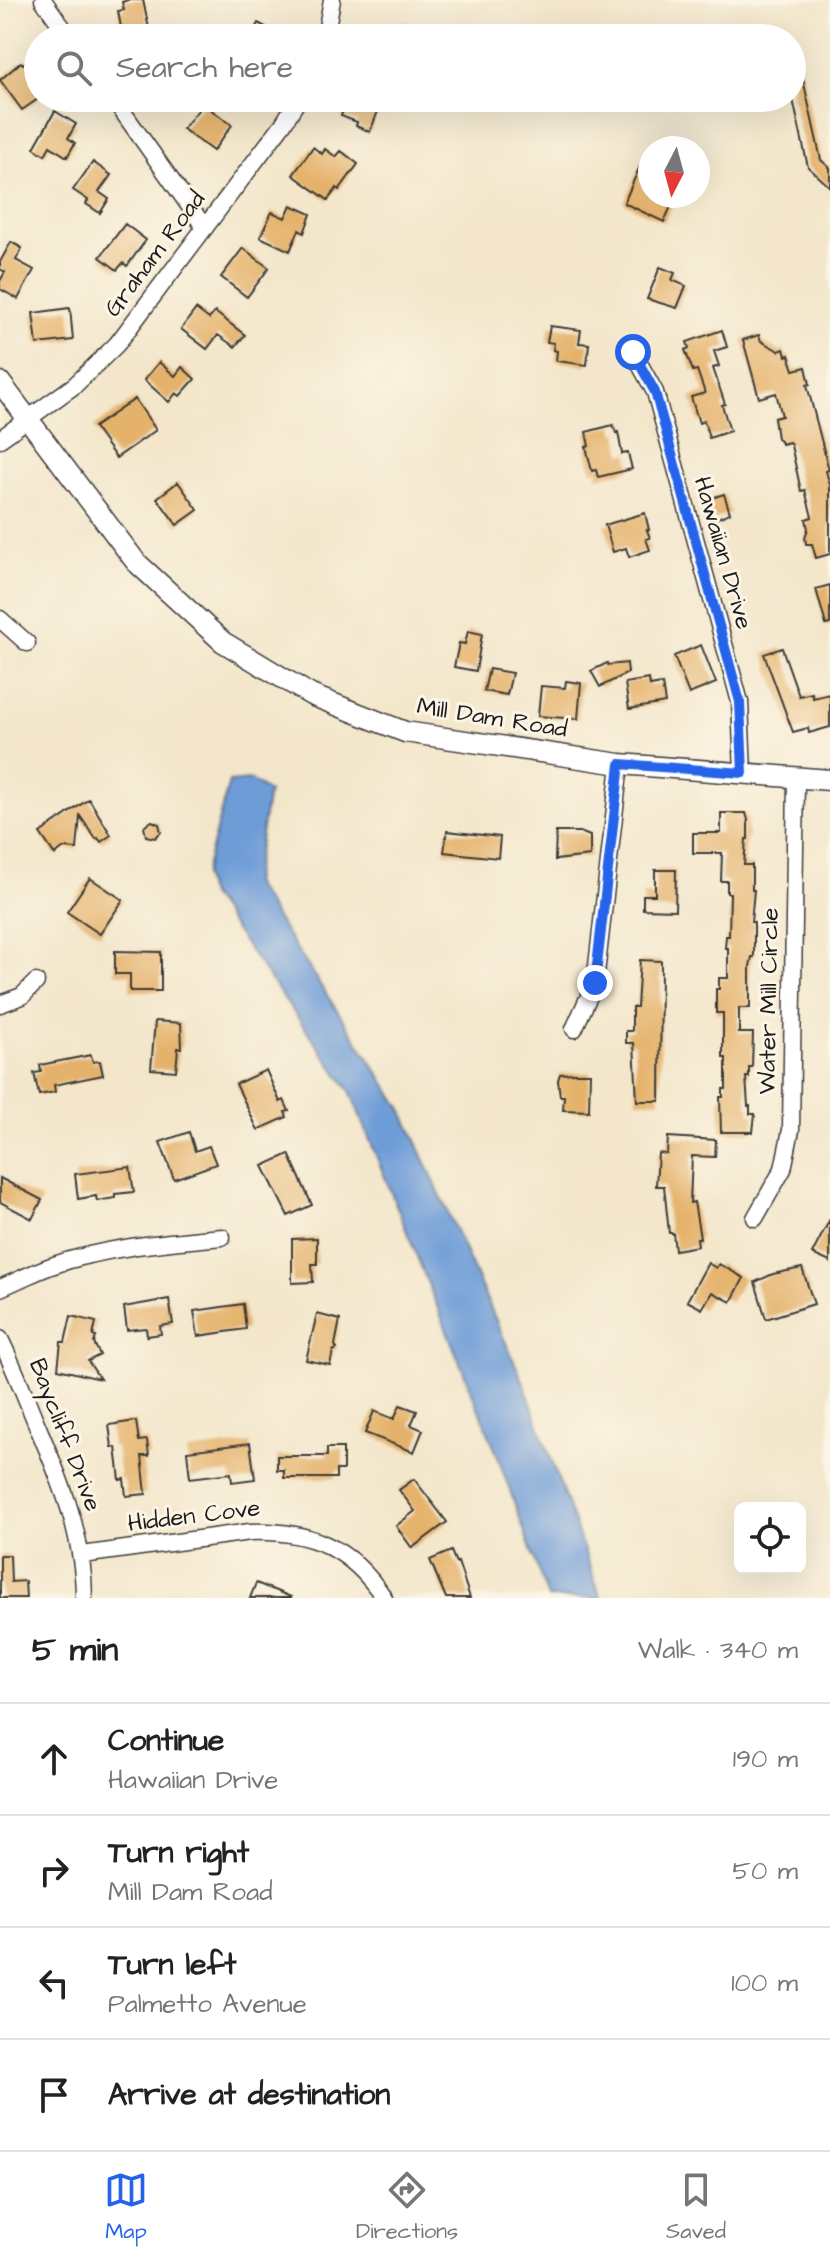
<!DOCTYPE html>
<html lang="en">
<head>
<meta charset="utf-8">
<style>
	body { margin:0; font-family:"Architects Daughter",sans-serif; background:#f6f6f6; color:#222 }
	.controls { position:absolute; right:24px; bottom:24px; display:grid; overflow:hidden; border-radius:12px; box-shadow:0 8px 32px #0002 }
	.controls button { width:72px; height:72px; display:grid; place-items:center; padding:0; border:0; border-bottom:2px solid #e0e0e0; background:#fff; color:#222; font:40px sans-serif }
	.compass { position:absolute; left:638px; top:136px; width:72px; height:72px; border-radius:50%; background:#fff; box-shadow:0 8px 32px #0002; rotate:186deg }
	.stop { position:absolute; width:24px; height:24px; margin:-18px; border:6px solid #2563eb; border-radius:50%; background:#fff }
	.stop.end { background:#2563eb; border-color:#fff; box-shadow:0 2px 8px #0008 }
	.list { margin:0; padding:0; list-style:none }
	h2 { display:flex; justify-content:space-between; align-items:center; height:104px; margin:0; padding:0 32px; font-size:34px }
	h2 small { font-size:26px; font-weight:400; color:#767676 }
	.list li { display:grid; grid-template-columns:52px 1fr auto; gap:24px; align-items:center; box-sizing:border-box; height:112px; padding:0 32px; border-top:2px solid #e0e0e0 }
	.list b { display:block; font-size:30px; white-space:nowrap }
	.list p { margin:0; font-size:26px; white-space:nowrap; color:#767676 }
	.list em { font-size:26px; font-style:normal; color:#767676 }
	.icon { flex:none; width:44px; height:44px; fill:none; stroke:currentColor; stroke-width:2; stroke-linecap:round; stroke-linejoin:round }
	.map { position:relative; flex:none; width:830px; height:1598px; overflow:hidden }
	.search { position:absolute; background:#fff; box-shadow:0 8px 32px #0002; left:24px; right:24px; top:24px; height:88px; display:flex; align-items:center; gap:20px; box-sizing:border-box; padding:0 28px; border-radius:44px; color:#767676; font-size:30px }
	.sheet { height:552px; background:#fff }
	nav { display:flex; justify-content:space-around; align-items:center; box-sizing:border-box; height:112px; border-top:2px solid #e0e0e0; background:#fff; font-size:22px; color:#767676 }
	nav a { display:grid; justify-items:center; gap:4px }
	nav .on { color:#2563eb }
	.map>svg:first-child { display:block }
	.water { fill:#6e9cd7; stroke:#455c7a; stroke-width:2 }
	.building { fill:#e5b26c }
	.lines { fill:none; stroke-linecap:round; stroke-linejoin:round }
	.minor-casing { stroke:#3c3a36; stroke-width:19 }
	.tertiary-casing { stroke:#3c3a36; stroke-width:23 }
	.minor { stroke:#fff; stroke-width:16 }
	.tertiary { stroke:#fff; stroke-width:20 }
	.route { stroke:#2563eb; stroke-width:10 }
	.labels { text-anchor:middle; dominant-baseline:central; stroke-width:6; stroke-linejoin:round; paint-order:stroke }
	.street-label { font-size:24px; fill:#1c1c1c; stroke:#fcf5e5 }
</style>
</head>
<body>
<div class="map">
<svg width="830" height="1598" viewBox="0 0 830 1598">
	<rect width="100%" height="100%" fill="#fcf5e5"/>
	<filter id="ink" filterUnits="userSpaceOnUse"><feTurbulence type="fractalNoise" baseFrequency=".0125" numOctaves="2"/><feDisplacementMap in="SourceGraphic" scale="16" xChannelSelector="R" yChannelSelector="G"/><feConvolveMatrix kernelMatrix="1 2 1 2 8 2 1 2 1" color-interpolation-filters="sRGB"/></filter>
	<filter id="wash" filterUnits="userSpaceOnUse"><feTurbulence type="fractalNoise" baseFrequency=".006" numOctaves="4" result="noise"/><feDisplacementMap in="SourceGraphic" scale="32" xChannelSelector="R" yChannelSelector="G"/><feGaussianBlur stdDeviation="1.8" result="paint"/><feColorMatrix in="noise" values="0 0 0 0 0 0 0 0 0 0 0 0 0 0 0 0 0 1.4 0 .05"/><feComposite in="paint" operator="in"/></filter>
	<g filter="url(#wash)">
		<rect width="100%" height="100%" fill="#f3e6ca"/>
		<path class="water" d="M251,780L268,792L253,883L402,1109L523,1381L601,1598H548L498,1457L350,1091L207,891L204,875L229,782Z"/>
		<g id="blocks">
			<path class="building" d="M128,0H143L151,38H123L118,11L124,10L122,2Z
				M409,22L412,38H359L358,32Z
				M258,23L286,38H250Z
				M792,52H797L821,160L830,168V187L808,167L792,95Z
				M29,60L38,73V99L22,110L0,80L21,62L23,64Z
				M347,98H383L370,132L356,126L357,122L341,116Z
				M203,104L232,125L213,151L183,129Z
				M55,111L76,124L68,138L75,143L67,157L50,146L45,155L34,148Z
				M313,147L322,154L325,149L336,157L341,151L358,164L339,190L337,188L328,200L293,175Z
				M93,162L111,175L99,192L109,199L100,213L86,204L88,200L73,190Z
				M640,166L650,170V196H671L669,201L673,202L664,222L624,203Z
				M291,205L311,214L304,233L299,230L290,251L260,237L272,212L285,218Z
				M125,224L146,240L127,266L123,263L117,270L100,257Z
				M11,242L22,248L16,260L34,270L18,299L0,289V281L5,272L0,269V262Z
				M243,248L269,268L247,297L221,277Z
				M660,267L675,273L672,280L686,286L677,308L647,299Z
				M70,308L73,340L37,344L33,313Z
				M196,309L209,319L215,312L245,335L235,347L218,335L207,349L181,329Z
				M550,326L581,330L579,343L589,344L587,365L556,361L557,351L553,350L554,343L547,342Z
				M722,330L727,347L714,351L719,366L713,368L725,404L722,405L730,431L709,438L704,421L699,423L691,397L705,393L697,370L693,371L685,350L689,348L687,342Z
				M759,335L761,341L779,351L784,349L786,356L789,355L794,370L806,367L810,384L807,385L829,470L826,471L830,485V554L816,558L812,544H806L805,537L808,529L806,519L812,517L805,490L801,491L791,445L789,442L782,444L777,438L774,418L782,416L776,393L759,398L743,340Z
				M159,362L175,376L182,367L195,379L180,396L176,393L169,402L144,380Z
				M135,399L156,430L116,458L94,427Z
				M613,425L616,433L618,432L622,454L628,453L632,469L598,477L596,470L592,471L586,447L589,446L586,432Z
				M178,482L198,510L177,525L157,498Z
				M724,494L730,513L713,520L706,500Z
				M645,513L649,530H647L650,538L646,539L650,550L629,557L626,548L613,552L605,525Z
				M830,585V624L826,625L816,589Z
				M468,631L482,634L476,671L454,667L459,643L465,644Z
				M701,645L716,683L689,694L674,656Z
				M782,648L799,696L812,693L813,698L830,694V727L809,733L808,728L793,732L764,654Z
				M607,663L608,665L627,663L628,673L600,687L591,671Z
				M489,669L512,673L507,695L484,691Z
				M649,679L650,686L662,684L665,703L629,709L625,683Z
				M566,681L581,683L578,719L538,716L541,686L565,688Z
				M89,799L111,835L101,842L98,838L96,839L80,816L77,849L64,848L55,855L40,833Z
				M721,813H746L748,820V839H746L744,865H752V890H754L751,922H754V957H752L750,966V1008H739V1033H753L752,1067H749V1077H746L748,1106H750V1114H755L753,1132H721L720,1097H723V1089H726V1058H723V1013H716V989H719V978H728V948H725L726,936H729L730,893H727V881H721L722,853H693V833H721Z
				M152,821L159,824L161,832L155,838L146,836L144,827Z
				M447,831L500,837L498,858L444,852Z
				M556,832H580L590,836V856L555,860Z
				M655,870H676L675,910L643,909V895H655Z
				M90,878L123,900L100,934L67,912Z
				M115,951L161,952V991H130V974H115Z
				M640,960L661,961L660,1101H637L634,1043H626V1031H632V1007H637Z
				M155,1021L181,1023L182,1048H178L176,1071L151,1069Z
				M91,1055L93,1062L100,1061L103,1075L54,1085L55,1092L39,1095L34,1073L41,1072L40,1065Z
				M266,1070L280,1102L284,1100L289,1111L285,1112L287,1117L258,1130L236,1084Z
				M575,1073H590L589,1111L563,1110L564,1096H560L558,1080L560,1074Z
				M189,1132L195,1151L209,1146L216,1164L174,1179L160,1142Z
				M668,1137L716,1140L715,1157L692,1156L690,1203L694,1202L700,1238H697L698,1246L675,1250L673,1233H669L664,1186H656L658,1153L667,1154Z
				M289,1154L312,1205L288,1216L263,1166Z
				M130,1167L134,1192L115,1194V1198L97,1201L96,1196L78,1199L75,1174Z
				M0,1178L42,1200L32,1219L0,1202Z
				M830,1219V1262L812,1254Z
				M317,1238V1264H312L313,1282L292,1283V1239Z
				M708,1263L716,1268L719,1264L744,1278L731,1302L712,1292L702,1309L687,1301Z
				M802,1268L814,1304L766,1319L755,1282L773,1274Z
				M169,1299L173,1324L160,1326L161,1334L147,1336L146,1328L127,1330L124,1307Z
				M243,1304L246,1329L198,1336L194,1311Z
				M317,1314L340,1320L335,1345L337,1349L333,1351L330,1365L306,1360Z
				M71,1316L96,1322L93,1336L96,1337L94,1343L100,1355L88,1361L100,1379L58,1369L61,1342H65Z
				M400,1405L417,1411L411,1425L423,1430L414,1452L365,1433L374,1411L394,1419Z
				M136,1421L139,1441L147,1440L149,1456H142L146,1494L126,1496L124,1479L120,1480L116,1447H112L109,1425Z
				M250,1443L255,1479L232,1482L231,1473L190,1478L187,1451Z
				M327,1448H343V1470H336V1478H284V1470H277V1456H327Z
				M414,1479L447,1522L412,1548L396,1526L415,1511L399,1490Z
				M451,1551L456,1563L458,1562L470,1598H446L430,1560Z
				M0,1555H10L11,1582L25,1581L26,1598H0Z
				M256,1583L291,1597V1598H250Z"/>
		</g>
	</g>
	<g filter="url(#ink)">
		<use href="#blocks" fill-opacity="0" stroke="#3c3a36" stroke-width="2"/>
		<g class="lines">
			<g class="minor-casing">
				<path id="minor" d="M43,0L70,38
					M325,38L332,0
					M113,98L205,228
					M633,352L655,392L740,702L743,773
					M0,439L75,385L117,344L283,124L299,98
					M0,619L27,643
					M0,1004L22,996L36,982
					M574,1029L595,983L620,764
					M755,1218L783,1169L791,1130L796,777
					M0,1288C17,1281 34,1272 51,1266C105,1247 166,1242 222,1237
					M0,1339C14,1367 25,1396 37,1425C61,1481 84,1536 84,1598
					M82,1555L250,1532C309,1530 351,1547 384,1598"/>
			</g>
			<g class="tertiary-casing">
				<path id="tertiary" d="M0,382L136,562L223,642L311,695L405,732L620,764L830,780"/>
			</g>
			<use href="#minor" class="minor"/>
			<use href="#tertiary" class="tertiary"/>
		</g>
	</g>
	<g class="lines" filter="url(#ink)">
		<path class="route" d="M595,983L620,764L743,773L740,702L655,392L633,352"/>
	</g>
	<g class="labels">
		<g class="street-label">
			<text transform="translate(155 254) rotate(-53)">Graham Road</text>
			<text transform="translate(723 553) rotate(74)">Hawaiian Drive</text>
			<text transform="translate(492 718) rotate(9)">Mill Dam Road</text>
			<text transform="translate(769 1001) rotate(-89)">Water Mill Circle</text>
			<text transform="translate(65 1435) rotate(69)">Baycliff Drive</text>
			<text transform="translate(194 1516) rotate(-7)">Hidden Cove</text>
		</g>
	</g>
</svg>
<div class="controls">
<button><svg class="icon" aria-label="locate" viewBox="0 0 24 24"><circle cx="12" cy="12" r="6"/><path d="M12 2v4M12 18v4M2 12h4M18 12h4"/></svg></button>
</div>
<svg class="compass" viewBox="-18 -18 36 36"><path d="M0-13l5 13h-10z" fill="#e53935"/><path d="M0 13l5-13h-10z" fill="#767676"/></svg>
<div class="stop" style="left:633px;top:352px"></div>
<div class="stop end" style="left:595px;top:983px"></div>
<div class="search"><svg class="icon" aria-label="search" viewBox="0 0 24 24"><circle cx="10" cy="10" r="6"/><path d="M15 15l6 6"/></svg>Search here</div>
</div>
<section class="sheet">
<h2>5 min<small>Walk · 340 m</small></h2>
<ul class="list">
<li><svg class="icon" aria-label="ahead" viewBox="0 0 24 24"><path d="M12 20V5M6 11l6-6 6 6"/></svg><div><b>Continue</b><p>Hawaiian Drive</p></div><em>190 m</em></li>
<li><svg class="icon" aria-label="right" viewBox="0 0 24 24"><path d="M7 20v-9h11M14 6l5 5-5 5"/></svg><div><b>Turn right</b><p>Mill Dam Road</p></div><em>50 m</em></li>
<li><svg class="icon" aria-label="left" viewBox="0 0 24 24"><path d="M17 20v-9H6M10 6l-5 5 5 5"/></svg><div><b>Turn left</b><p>Palmetto Avenue</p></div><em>100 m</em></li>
<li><svg class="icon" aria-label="arrive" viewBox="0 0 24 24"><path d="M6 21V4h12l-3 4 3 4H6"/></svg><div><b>Arrive at destination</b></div></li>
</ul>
</section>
<nav>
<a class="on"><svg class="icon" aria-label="map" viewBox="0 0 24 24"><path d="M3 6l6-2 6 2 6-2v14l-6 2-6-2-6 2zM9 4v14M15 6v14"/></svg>Map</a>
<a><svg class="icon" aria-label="directions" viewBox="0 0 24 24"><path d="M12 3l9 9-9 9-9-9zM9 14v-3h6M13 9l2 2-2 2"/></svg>Directions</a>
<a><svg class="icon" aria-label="saved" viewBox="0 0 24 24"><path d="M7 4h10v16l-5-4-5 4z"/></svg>Saved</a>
</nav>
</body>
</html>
